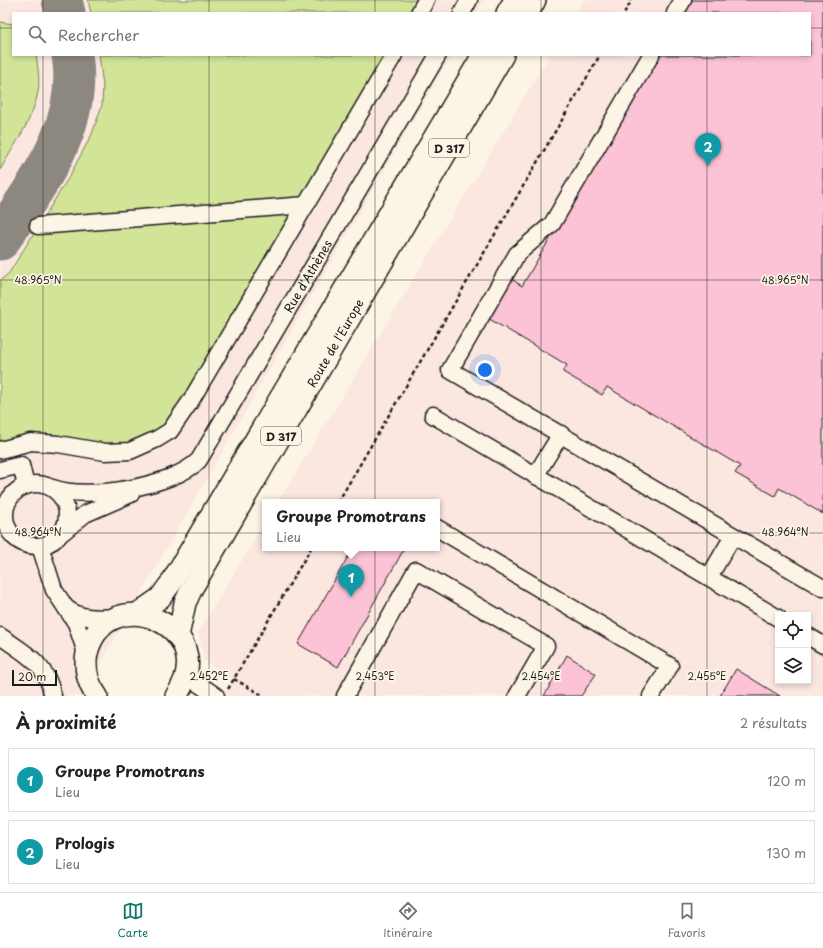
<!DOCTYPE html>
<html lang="fr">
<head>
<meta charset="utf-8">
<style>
	body { margin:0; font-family:"Playpen Sans",sans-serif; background:#f2f2f2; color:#222 }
	.controls { position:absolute; right:12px; bottom:12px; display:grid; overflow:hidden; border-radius:0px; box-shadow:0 2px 6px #0003 }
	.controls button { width:36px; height:36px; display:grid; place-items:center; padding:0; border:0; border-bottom:1px solid #e0e0e0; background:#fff; color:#222; font:20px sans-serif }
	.scale { position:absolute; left:12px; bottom:10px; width:45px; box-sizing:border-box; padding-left:4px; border:2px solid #1c1c1c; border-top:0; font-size:11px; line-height:14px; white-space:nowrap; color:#1c1c1c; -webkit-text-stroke:3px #fcf5e5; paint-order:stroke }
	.you { position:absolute; left:485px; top:370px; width:14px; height:14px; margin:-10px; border:3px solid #fff; border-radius:50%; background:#1a73e8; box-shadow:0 0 0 6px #1a73e833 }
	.badge { display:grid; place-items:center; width:26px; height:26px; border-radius:50%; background:#0f766e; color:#fff; font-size:13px; font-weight:700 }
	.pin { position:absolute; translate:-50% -33px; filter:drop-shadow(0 1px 2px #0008) }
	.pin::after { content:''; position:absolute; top:21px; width:14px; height:12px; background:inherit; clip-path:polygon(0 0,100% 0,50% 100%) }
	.popup { position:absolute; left:262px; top:499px; width:178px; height:52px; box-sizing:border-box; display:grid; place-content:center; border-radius:0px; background:#fff; filter:drop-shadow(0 1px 3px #0005); font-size:13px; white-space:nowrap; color:#767676 }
	.popup b { font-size:15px; color:#222 }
	.popup::after { content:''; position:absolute; left:50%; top:100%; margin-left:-8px; border:8px solid transparent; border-top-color:#fff }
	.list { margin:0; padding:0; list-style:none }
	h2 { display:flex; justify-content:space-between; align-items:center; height:52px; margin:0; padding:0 16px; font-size:17px }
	h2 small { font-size:13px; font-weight:400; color:#767676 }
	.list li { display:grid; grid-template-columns:26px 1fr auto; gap:12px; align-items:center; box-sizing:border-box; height:64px; margin:0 8px 8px; padding:0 8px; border:1px solid #e0e0e0; border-radius:0px }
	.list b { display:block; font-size:15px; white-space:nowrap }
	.list p { margin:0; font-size:13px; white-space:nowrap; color:#767676 }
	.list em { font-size:13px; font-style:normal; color:#767676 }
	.icon { flex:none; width:22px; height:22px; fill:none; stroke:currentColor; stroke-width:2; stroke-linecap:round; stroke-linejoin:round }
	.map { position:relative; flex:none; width:823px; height:696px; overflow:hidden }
	.search { position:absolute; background:#fff; box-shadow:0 2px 6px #0003; left:12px; right:12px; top:12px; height:44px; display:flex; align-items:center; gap:10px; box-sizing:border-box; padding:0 14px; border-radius:0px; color:#767676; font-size:15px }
	.sheet { height:196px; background:#fff }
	nav { display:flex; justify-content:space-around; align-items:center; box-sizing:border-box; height:56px; border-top:1px solid #e0e0e0; background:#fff; font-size:11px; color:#767676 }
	nav a { display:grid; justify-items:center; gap:2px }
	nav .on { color:#0f766e }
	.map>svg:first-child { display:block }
	.built { fill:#fce6e0; fill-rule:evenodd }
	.green { fill:#d1e498; stroke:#76805a }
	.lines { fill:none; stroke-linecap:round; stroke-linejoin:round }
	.taxiway { stroke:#8c8880; stroke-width:41 }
	.building { fill:#fcc2d5; stroke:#1c1c1c }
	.minor-casing { stroke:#1c1c1c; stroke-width:19 }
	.major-casing { stroke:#1c1c1c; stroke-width:24 }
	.path { stroke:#1c1c1c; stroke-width:2.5; stroke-dasharray:4 3; stroke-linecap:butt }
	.minor { stroke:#fcf5e5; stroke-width:16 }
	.major { stroke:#fcf5e5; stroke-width:21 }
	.ticks { fill:none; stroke:#1c1c1c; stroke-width:1; stroke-opacity:0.45 }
	.labels { text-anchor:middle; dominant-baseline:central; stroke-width:3.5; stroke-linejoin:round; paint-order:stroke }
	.shield { fill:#fcf5e5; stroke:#5f5d58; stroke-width:1 }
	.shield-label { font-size:11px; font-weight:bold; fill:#1c1c1c }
	.street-label { font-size:12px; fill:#1c1c1c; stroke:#fcf5e5 }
	.ticks-label { font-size:10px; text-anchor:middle; fill:#1c1c1c; stroke:#fcf5e5; stroke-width:3.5; stroke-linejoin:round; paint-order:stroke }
</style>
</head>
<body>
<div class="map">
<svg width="823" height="696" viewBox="0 0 823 696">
	<rect width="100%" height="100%" fill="#fcf5e5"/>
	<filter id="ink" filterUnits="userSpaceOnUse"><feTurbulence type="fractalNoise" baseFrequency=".025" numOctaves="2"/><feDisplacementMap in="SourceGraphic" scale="8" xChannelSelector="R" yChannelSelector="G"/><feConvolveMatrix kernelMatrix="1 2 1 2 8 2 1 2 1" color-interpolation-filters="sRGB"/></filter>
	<g filter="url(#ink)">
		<path class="built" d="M0,0H485L477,13H13V55H452L400,142L82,696H0Z
			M583,0H823V696H224L234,679L204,661L198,632L265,523V548H437V502H278L550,55H810V13H575ZM778,615H808V681H778Z"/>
		<path class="green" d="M88,0H417L410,13H91Z
			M0,22L13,24V55H36C38,67 40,80 38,92C33,120 14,145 0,170Z
			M99,55H385L176,413L158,432L131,444H0V281L9,273L69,177L92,134L102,105L103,86Z"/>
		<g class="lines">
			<path class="taxiway" d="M62,0L65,13
				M0,240C37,183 84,127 72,55"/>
		</g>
		<path class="building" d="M690,0H823V514L779,488L775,496L735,473L740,466L607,387L602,395L563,372L567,365L486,317L507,276L522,286L658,55H810V13H683Z
			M353,548H401L404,549L338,667L298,644Z
			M567,655L596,674L581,696H544Z
			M736,669L780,696H720Z"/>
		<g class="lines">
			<g class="minor-casing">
				<g id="minor">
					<path d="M419,13L426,0"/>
					<path d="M462,13L469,0"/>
					<path d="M675,13L683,0"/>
					<path d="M651,55L552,224L517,254L450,370L823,588"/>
					<path d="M38,226L306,205"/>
					<path d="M433,415L778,618"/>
					<path d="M0,450L31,442L58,444L105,452L130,451L157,439L170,431L190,402L394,55"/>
					<path d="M0,470L21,465L26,486"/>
					<path d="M535,476L561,434"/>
					<circle cx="36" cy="515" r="31"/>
					<path id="s1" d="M53,488C86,501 175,486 199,460L438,55"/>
					<path d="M437,528L670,666L651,696"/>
					<path d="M63,532L85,514L131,494"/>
					<path d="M40,546L54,590L76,623L87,656"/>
					<path d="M709,577L733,536"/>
					<path d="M66,608C81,620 100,618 118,617"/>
					<path d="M0,636C26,654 46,663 53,696"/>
					<path d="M808,636L823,645"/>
					<path d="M187,671L193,680L216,696"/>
					<path d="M345,696L416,570L546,646L517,696"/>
				</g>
			</g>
			<g class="major-casing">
				<g id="major">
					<path d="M507,13L515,0"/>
					<path d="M528,13L535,0"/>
					<path d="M137,614L160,598L171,583L483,55"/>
					<path id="s2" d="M178,636L185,603L192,588L503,55"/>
					<path d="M97,696C88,684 84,668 87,653C107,576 224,627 176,696"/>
				</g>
			</g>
			<path class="path" d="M624,13L632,0
				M338,502L600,55
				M234,679L264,696
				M228,689L311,548"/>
			<use href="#minor" class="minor"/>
			<use href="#major" class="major"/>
		</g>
	</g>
	<path class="ticks" d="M43,0V13M209,0V13M375,0V13M541,0V13M707,0V13M0,28H13M810,28H823M43,55V696M209,55V696M375,55V696M541,55V696M707,55V696M0,280H823M0,533H823"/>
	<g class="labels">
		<g class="shield">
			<rect x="429" y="139" width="40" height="18" rx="3"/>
			<rect x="261" y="427" width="40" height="18" rx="3"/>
		</g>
		<g class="shield-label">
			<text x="449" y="148">D 317</text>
			<text x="281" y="436">D 317</text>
		</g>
		<g class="street-label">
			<text stroke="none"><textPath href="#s1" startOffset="367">Rue d'Athènes</textPath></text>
			<text stroke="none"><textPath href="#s2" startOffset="334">Route de l'Europe</textPath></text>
		</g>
	</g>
	<g class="ticks-label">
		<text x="38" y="284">48.965°N</text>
		<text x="785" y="284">48.965°N</text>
		<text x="38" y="536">48.964°N</text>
		<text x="785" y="536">48.964°N</text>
		<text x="209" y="680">2.452°E</text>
		<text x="375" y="680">2.453°E</text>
		<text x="541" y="680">2.454°E</text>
		<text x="707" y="680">2.455°E</text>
	</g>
</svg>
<div class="controls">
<button><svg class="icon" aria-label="locate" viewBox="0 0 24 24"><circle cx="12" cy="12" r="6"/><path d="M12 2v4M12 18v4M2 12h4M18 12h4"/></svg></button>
<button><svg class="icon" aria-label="layers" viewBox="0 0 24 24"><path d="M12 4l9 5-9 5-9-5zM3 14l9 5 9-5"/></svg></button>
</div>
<div class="scale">20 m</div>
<div class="you"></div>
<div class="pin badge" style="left:351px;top:597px;background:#0f9aa8">1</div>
<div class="popup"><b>Groupe Promotrans</b>Lieu</div>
<div class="pin badge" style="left:708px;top:166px;background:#0f9aa8">2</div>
<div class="search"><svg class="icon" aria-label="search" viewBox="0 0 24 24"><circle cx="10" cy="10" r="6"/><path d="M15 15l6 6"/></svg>Rechercher</div>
</div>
<section class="sheet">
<h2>À proximité<small>2 résultats</small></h2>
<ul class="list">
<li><span class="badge" style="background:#0f9aa8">1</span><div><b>Groupe Promotrans</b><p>Lieu</p></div><em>120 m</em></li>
<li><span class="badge" style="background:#0f9aa8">2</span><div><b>Prologis</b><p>Lieu</p></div><em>130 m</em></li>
</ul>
</section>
<nav>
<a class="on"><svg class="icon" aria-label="map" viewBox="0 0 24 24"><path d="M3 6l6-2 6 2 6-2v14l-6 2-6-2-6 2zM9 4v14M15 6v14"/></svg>Carte</a>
<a><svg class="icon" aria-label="directions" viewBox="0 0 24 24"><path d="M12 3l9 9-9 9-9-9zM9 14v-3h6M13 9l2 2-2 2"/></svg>Itinéraire</a>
<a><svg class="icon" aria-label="saved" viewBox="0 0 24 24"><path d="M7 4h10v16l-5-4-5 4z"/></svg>Favoris</a>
</nav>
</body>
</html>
